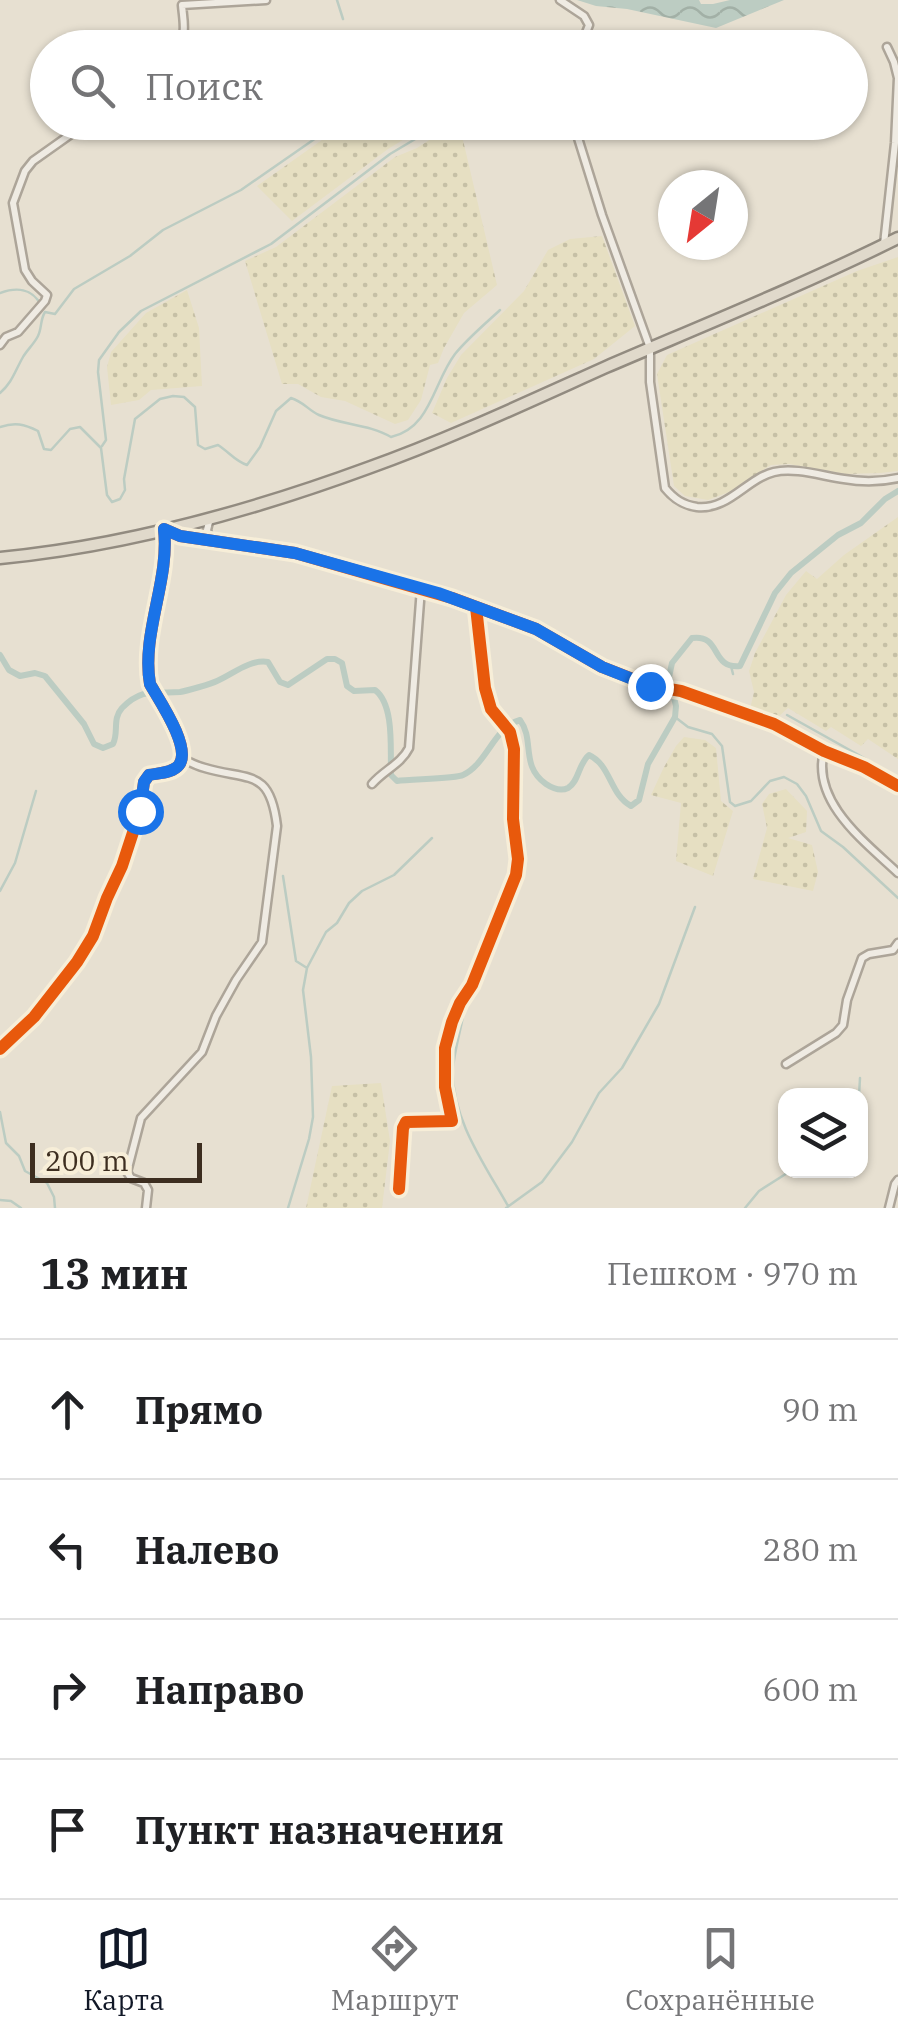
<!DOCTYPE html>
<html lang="ru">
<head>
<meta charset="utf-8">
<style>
	body { margin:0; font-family:"IBM Plex Serif",serif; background:#f2f2f2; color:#202124 }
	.controls { position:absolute; right:30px; bottom:30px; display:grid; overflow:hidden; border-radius:20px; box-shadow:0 2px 8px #0004 }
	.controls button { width:90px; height:90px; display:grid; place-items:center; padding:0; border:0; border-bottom:2px solid #e0e0e0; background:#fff; color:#202124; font:50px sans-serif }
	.compass { position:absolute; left:658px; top:170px; width:90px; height:90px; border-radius:50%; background:#fff; box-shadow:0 2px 8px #0004; rotate:210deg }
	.scale { position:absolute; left:30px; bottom:25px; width:172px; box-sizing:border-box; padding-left:10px; border:5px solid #3d2e20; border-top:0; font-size:28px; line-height:35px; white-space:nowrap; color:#3d2e20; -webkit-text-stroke:8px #f7eed8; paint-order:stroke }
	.stop { position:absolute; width:30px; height:30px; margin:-22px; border:8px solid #1a73e8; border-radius:50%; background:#fff }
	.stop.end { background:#1a73e8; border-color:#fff; box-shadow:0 2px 10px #0008 }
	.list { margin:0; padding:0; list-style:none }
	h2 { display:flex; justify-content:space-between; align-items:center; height:130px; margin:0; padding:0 40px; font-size:42px }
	h2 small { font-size:32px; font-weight:400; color:#757577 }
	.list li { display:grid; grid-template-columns:65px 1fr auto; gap:30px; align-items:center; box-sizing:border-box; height:140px; padding:0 40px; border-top:2px solid #e0e0e0 }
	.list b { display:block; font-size:38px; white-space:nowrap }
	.list em { font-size:32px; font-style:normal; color:#757577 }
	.icon { flex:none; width:55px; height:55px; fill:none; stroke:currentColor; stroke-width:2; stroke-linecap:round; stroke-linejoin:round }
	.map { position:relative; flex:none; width:898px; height:1208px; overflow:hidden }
	.search { position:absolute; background:#fff; box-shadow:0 2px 8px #0004; left:30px; right:30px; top:30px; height:110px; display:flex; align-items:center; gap:25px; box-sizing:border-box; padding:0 35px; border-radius:55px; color:#757577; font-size:38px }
	.sheet { height:690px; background:#fff }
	nav { display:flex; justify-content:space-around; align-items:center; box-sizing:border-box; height:140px; border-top:2px solid #e0e0e0; background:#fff; font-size:28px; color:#757577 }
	nav a { display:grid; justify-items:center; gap:5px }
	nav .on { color:#111827 }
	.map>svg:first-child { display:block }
	.farmland { fill:url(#farmland-dots) }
	.water { fill:url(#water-waves) }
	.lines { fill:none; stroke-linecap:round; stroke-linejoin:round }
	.stream { stroke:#bcccc2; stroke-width:2.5 }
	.canal { stroke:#bcccc2; stroke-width:6 }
	.minor-casing { stroke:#ada599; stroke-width:11 }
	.trunk-casing { stroke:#928b80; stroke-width:15 }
	.minor { stroke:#efebe3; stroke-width:6 }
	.trunk { stroke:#e0d9cb; stroke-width:10 }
	.cycleway-casing { stroke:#f7eed8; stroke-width:19 }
	.cycleway { stroke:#e8590c; stroke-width:12 }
	.route { stroke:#1a73e8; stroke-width:12 }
</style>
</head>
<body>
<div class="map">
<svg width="898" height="1208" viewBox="0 0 898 1208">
	<defs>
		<pattern id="farmland-dots" width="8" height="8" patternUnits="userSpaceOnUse" patternTransform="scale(2.5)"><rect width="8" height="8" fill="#e6dfc2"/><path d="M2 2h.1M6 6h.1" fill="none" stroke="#c6c0a6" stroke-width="1.8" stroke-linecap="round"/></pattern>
		<pattern id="water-waves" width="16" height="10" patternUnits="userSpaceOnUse" patternTransform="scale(2.5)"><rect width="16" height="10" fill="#bcccc2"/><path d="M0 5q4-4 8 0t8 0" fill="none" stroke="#a2b0a6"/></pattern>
	</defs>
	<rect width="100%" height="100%" fill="#e7e0d1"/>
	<path class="farmland" d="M350,123H431L388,149L292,221L257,186L336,130Z
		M455,123H459L497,285L464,313L444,348L438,363L430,365L421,400L408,420L395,424L345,401L321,397L298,384H282L245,261L276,247L395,157L417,148Z
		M602,236L635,326L594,359L451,423L432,413L447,378L461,355L524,291L548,250L570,239Z
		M898,257V471L880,473L845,474L789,464L771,465L729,492L708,500L685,496L674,486L657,374L667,355L857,271Z
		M187,290L199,328L202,386L151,390L139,400L111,405L107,367L111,352L146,313Z
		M898,517V759L868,739L861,746L831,727L826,731L788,708L777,718L750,709L754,692L749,671L755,653L786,595L806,571L817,579L844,555Z
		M684,737L705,740L716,748L721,801L733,811L713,876L676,861L681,803L651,795L663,769L676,746Z
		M786,789L807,811L806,832L788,838L812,845L818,872L813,891L753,879L767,828L762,804L769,794Z
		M381,1083L390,1141L382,1208H306L332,1086Z"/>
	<path class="water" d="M577,0H699L701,4H713L730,0H784L716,28L627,9L596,6Z"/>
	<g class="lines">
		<path class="stream" d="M337,0L343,19
			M0,293C16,287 32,288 41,305
			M45,312L55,314L74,289L130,256L163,230L241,190L339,122
			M0,393C12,383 15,371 23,357C27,350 34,344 38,336C42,328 40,320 45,312
			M0,427C15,422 24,424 38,431L44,449L51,450L70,429L80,427L101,448L107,495L112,502L120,499L125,490L124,479L135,419L160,399L173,396L184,397L195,407L198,445L205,449L218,445C229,452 235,461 247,465L260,447L276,411L291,398C304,402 308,410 319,415C342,425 369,424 391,437C431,428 433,383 455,354C468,338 485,324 500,310
			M102,446L106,440L98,372L99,360L119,332L141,311L271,244L390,154L444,122
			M731,666L733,674
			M787,715L898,777
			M675,717L688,727L712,734L722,746L730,802L735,806L751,801L770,781L784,777L797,784L806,796L821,831L843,847L898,898
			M283,876L296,961L307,968
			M0,891L15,863L36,791
			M463,1016C460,1033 454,1052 453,1069C451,1118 485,1165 508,1206
			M859,1096L860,1078
			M0,1112L6,1143L19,1156L25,1171L47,1183L54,1197L55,1208
			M0,1200L11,1201L21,1208
			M288,1208L309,1139L313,1117L311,1057L303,990L307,968L326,932L337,923L349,903L362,891L394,875L432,838
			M506,1208L542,1182L572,1142L599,1093L622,1068L659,1004L695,907
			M745,1208L759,1191L792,1170"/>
		<path class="canal" d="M0,655L9,670L20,676L35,673L45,676L84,724L94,744L103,748L113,744C119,732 112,719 122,708C143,687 155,694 180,692C186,691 211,684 217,681C233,674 250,659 268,662L280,682L288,685L327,659H335L342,663L347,686L354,691L375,690C395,705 390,751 391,775L397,781C410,779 455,779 463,775C487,764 494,727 520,720C535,740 520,766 546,784C552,788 560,792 568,788C579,782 578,764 589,755C611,765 610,795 631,806L639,800L648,764L675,717L676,706L669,677L672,663L692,638C722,634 710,669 740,666L775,593L791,573L838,535L861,523L885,499L898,491"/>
		<g class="minor-casing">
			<path id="minor" d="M560,0L584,16L589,25L580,48
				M176,48C188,37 183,19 182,5L266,0
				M573,122L602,215L650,348V382L665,488C674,499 683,505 697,507C729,510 746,479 774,472C795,467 822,476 844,479C861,482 880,482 898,478
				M884,244L895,143L898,78L894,62L887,47
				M0,345L6,337L18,332L45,301L47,295L32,281L25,270L13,203L25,171L33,161L88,122
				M210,518L207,530L210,540
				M824,751C811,802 865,842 898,873
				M372,784C384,770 401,764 409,748L421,588
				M0,1049L34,1017L77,962L93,936L107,898L122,866L140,811L144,782L149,775C159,773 173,773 179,765C192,748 159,700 150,684C141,634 170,580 164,529L180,536L295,553L452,598L536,629L602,667L651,686L681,691L774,724L824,751L864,767L898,786
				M786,1064L836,1033L843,1025L847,1000L862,958L869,954L893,950L898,943
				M399,1189L403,1128L406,1122L452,1121L445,1087V1048L452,1022L460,1003L472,985L516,875L518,859L513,819L514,749L510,732L491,709L485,688L476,608
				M146,1208L148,1190L144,1183L131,1178L127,1172L141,1118L202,1052L216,1016L236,980L262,942L277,826C270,768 249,781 205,768C197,766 189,762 182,758
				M889,1208L895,1184L898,1180"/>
		</g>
		<g class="trunk-casing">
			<path id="trunk" d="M0,558C125,546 251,511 368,468C449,439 528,402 606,367C704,325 803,285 898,238"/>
		</g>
		<use href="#minor" class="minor"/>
		<use href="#trunk" class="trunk"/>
		<g class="cycleway-casing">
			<path id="cycleway" d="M0,1049L34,1017L77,962L93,936L107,898L122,866L140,811L144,782L149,775C159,773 173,773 179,765C192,748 159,700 150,684C141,634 170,580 164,529L180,536L295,553L452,598L536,629L602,667L651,686L681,691L774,724L824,751L864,767L898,786
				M399,1189L403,1128L406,1122L452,1121L445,1087V1048L452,1022L460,1003L472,985L516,875L518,859L513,819L514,749L510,732L491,709L485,688L476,607"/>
		</g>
		<use href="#cycleway" class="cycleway"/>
	</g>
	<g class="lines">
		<path class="route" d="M140,811L144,782L149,775C159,773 173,773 179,765C192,748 159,700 150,684C141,634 170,580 164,529L180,536L295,553L438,593L536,629L602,667L650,686"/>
	</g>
</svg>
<div class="controls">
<button><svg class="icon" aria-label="layers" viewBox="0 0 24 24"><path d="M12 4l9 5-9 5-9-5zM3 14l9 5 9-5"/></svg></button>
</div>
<svg class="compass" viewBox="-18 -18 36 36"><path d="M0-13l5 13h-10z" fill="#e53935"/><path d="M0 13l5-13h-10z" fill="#757577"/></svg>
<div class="scale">200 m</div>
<div class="stop" style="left:140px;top:811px"></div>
<div class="stop end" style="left:650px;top:686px"></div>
<div class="search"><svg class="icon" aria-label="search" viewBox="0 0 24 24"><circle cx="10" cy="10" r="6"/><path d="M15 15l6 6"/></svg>Поиск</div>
</div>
<section class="sheet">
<h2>13 мин<small>Пешком · 970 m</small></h2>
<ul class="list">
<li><svg class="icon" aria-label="ahead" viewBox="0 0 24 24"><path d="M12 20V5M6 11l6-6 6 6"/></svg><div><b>Прямо</b></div><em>90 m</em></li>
<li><svg class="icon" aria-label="left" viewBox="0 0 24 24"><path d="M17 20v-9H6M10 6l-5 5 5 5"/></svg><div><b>Налево</b></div><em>280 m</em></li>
<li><svg class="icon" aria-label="right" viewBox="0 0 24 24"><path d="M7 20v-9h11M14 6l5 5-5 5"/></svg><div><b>Направо</b></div><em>600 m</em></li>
<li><svg class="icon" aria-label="arrive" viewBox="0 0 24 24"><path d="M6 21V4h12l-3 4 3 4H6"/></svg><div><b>Пункт назначения</b></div></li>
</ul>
</section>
<nav>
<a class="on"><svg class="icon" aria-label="map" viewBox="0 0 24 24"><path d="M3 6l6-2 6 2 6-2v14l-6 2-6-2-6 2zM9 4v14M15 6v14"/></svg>Карта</a>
<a><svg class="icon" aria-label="directions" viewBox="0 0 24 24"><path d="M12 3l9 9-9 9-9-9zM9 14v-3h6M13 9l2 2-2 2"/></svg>Маршрут</a>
<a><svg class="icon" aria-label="saved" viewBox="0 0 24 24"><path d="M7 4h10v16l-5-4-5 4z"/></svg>Сохранённые</a>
</nav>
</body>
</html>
